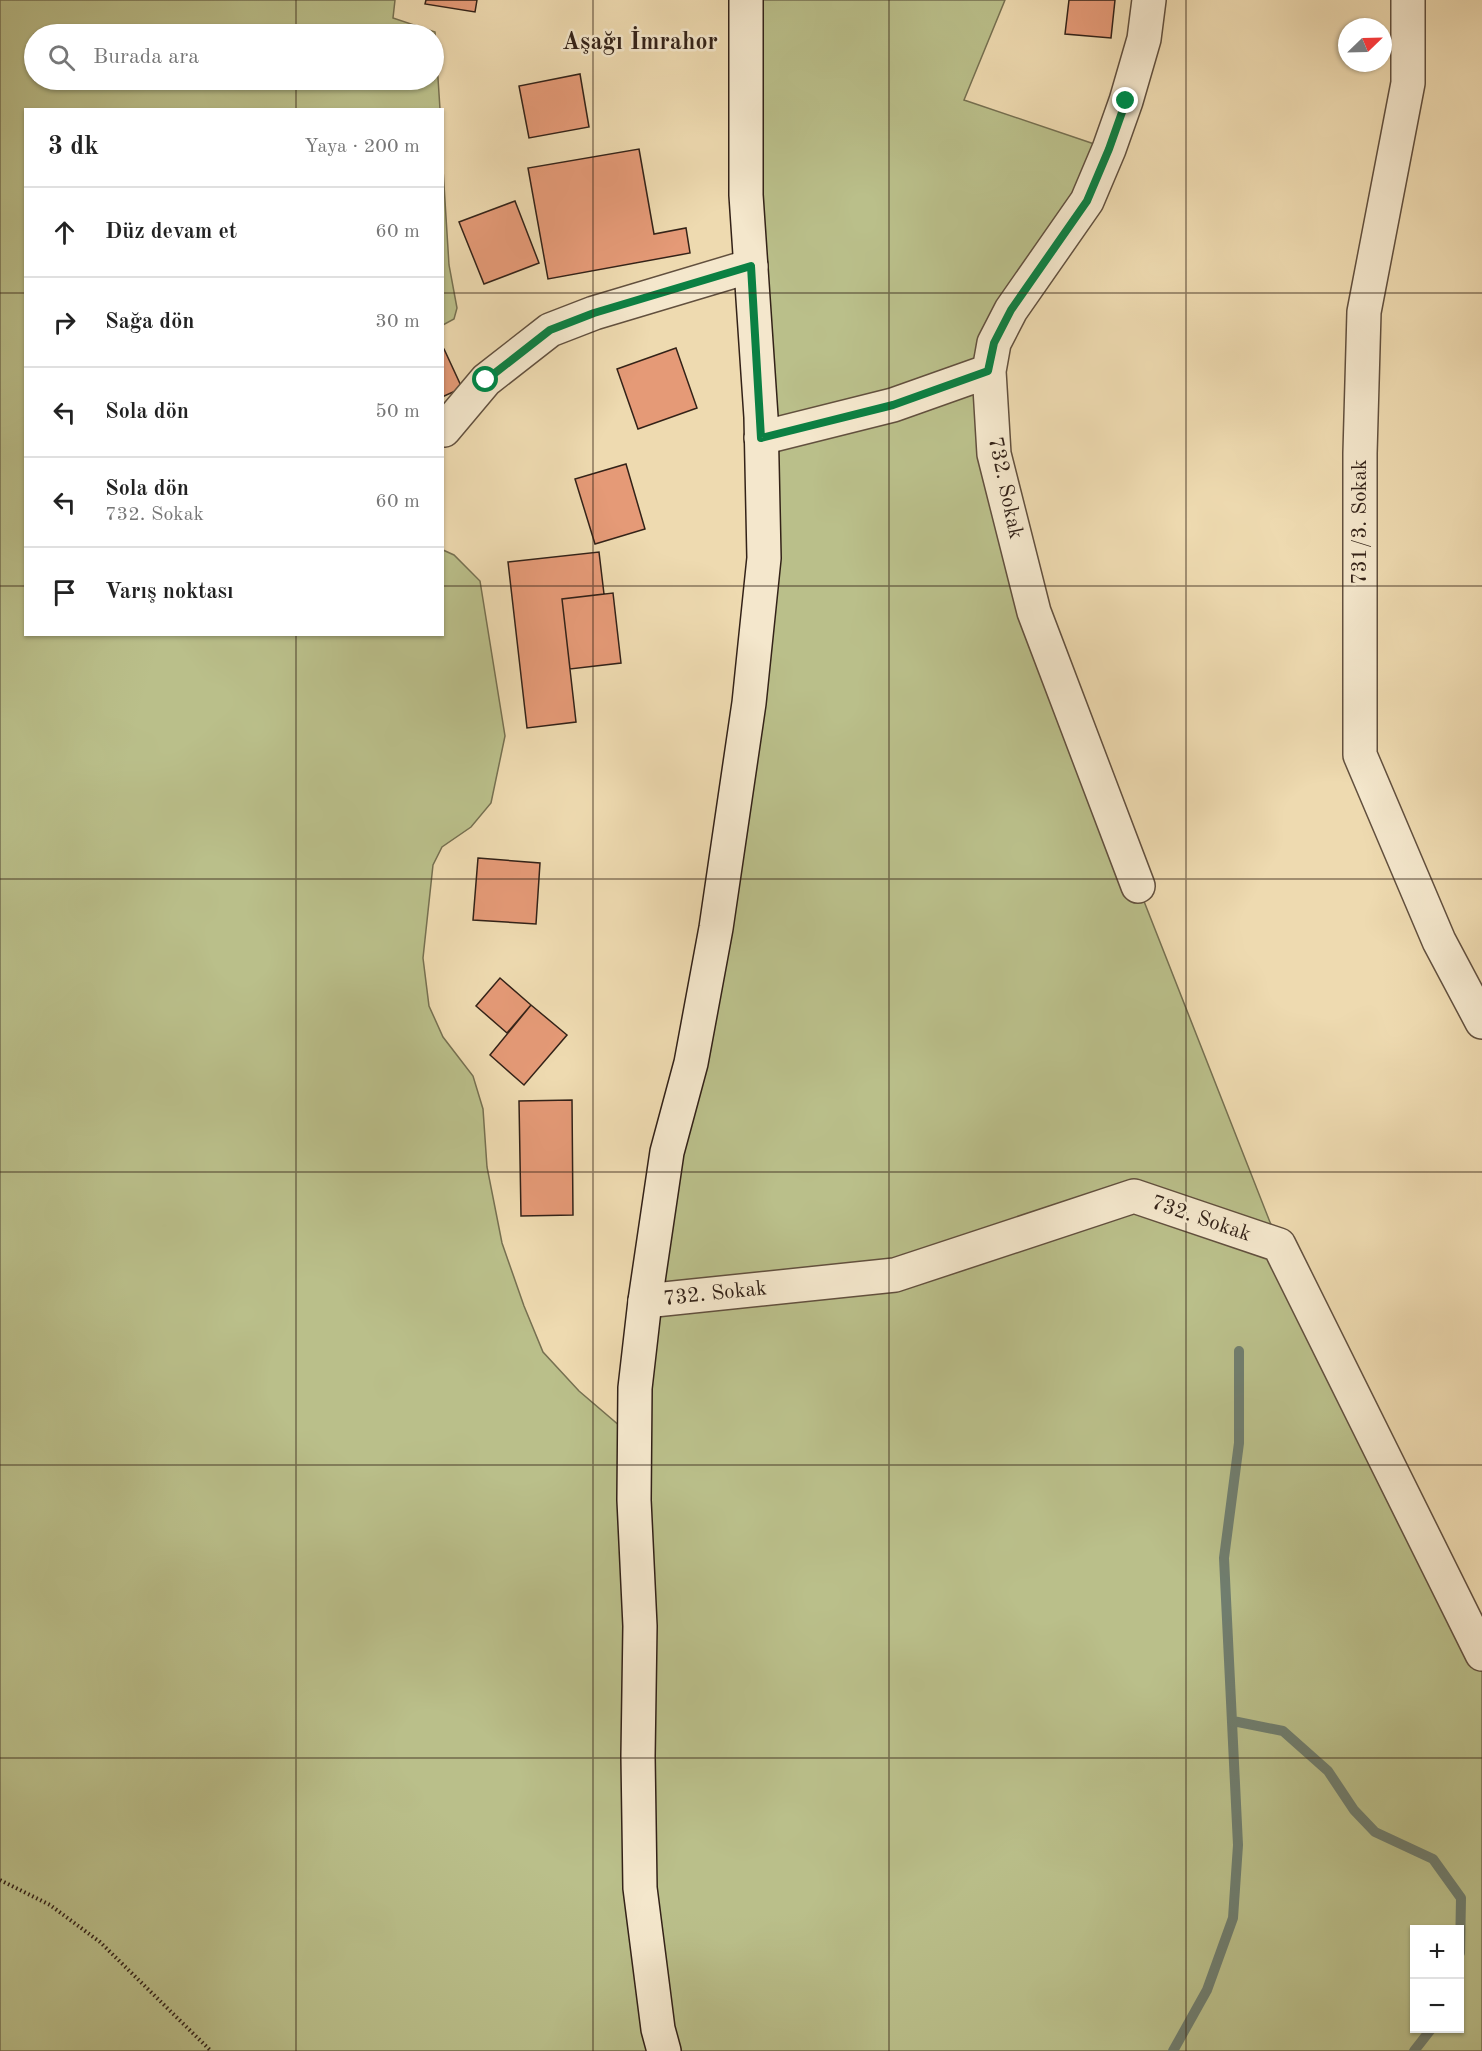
<!DOCTYPE html>
<html lang="tr">
<head>
<meta charset="utf-8">
<style>
	body { margin:0; font-family:"Old Standard TT",serif; background:#f6f6f6; color:#222 }
	.controls { position:absolute; right:18px; bottom:18px; display:grid; overflow:hidden; border-radius:0px; box-shadow:0 2px 4px #0004 }
	.controls button { width:54px; height:54px; display:grid; place-items:center; padding:0; border:0; border-bottom:2px solid #e0e0e0; background:#fff; color:#222; font:30px sans-serif }
	.compass { position:absolute; left:1338px; top:18px; width:54px; height:54px; border-radius:50%; background:#fff; box-shadow:0 2px 4px #0004; rotate:67deg }
	.stop { position:absolute; width:18px; height:18px; margin:-14px; border:4px solid #0b8043; border-radius:50%; background:#fff }
	.stop.end { background:#0b8043; border-color:#fff; box-shadow:0 2px 6px #0008 }
	.list { margin:0; padding:0; list-style:none }
	h2 { display:flex; justify-content:space-between; align-items:center; height:78px; margin:0; padding:0 24px; font-size:26px }
	h2 small { font-size:20px; font-weight:400; color:#767676 }
	.list li { display:grid; grid-template-columns:39px 1fr auto; gap:18px; align-items:center; box-sizing:border-box; height:90px; padding:0 24px; border-top:2px solid #e0e0e0 }
	.list b { display:block; font-size:22px; white-space:nowrap }
	.list p { margin:0; font-size:20px; white-space:nowrap; color:#767676 }
	.list em { font-size:20px; font-style:normal; color:#767676 }
	.icon { flex:none; width:33px; height:33px; fill:none; stroke:currentColor; stroke-width:2; stroke-linecap:round; stroke-linejoin:round }
	.map { position:relative; flex:none; width:1482px; height:2051px; overflow:hidden }
	.search { position:absolute; background:#fff; box-shadow:0 2px 4px #0004; left:24px; top:24px; width:420px; height:66px; display:flex; align-items:center; gap:15px; box-sizing:border-box; padding:0 21px; border-radius:33px; color:#767676; font-size:22px }
	.panel { position:absolute; background:#fff; box-shadow:0 2px 4px #0004; left:24px; top:108px; width:420px; height:528px; border-radius:0px }
	.map>svg:first-child { display:block }
	.green { fill:#babf8a; stroke:#767051; stroke-width:1.5; fill-rule:evenodd }
	.lines { fill:none; stroke-linecap:round; stroke-linejoin:round }
	.stream { stroke:#707e6f; stroke-width:10 }
	.building { fill:#e59a77; stroke:#332218; stroke-width:1.5 }
	.street-casing { stroke:#62503e; stroke-width:36 }
	.secondary-casing { stroke:#332218; stroke-width:36 }
	.path { stroke:#332218; stroke-width:4; stroke-dasharray:1.5 3; stroke-linecap:butt }
	.street { stroke:#f4e7cc; stroke-width:33 }
	.secondary { stroke:#f4e7cc; stroke-width:33 }
	.route { stroke:#0b8043; stroke-width:8 }
	.grid { fill:none; stroke:#332218; stroke-width:1.5; stroke-opacity:0.55 }
	.labels { text-anchor:middle; dominant-baseline:central; stroke-width:5; stroke-linejoin:round; paint-order:stroke }
	.street-label { font-size:21px; fill:#332218; stroke:#f4e7cc }
	.quarter-label { font-size:24px; font-weight:bold; fill:#332218; stroke:#f4e7cc }
</style>
</head>
<body>
<div class="map">
<svg width="1482" height="2051" viewBox="0 0 1482 2051">
	<rect width="100%" height="100%" fill="#eedab0"/>
	<filter id="stains"><feTurbulence type="fractalNoise" baseFrequency=".00333" numOctaves="4"/><feColorMatrix values="0 0 0 0 .2 0 0 0 0 .09 0 0 0 0 .02 0 0 0 .5 -.17"/></filter>
	<radialGradient id="worn" r=".72"><stop offset=".6" stop-color="#630" stop-opacity="0"/><stop offset="1" stop-color="#630" stop-opacity=".3"/></radialGradient>
	<path class="green" d="M0,0H395L393,18L435,32L440,109L26,110V634H442L443,550L454,555L480,581L505,736L491,803L471,827L442,847L433,865L423,958L429,1006L443,1037L473,1076L483,1109L487,1167L502,1243L524,1306L543,1352L579,1391L634,1438L749,703L746,0H1005L964,100L1109,149L1011,310L994,455L1138,886L1279,1245L1482,1654V2051H0ZM34,34H434V80H34ZM1414,1930H1460V2028H1414Z
		M442,153L449,265L457,308L454,319L443,325Z"/>
	<g class="lines">
		<path class="stream" d="M1233,1721L1283,1731L1328,1771L1354,1810L1375,1832L1433,1859L1461,1898L1460,1953
			M1173,2051L1207,1990L1233,1918L1238,1845L1224,1558L1239,1443V1351
			M1414,2051L1432,2028"/>
	</g>
	<path class="building" d="M426,0H477L475,12L425,4Z
		M1069,0H1115L1111,38L1065,34Z
		M580,74L589,127L529,138L519,86Z
		M639,149L654,234L686,228L690,253L548,279L528,168Z
		M515,201L539,263L484,284L459,222Z
		M676,348L697,408L638,429L617,369Z
		M442,349H444L462,388L442,397Z
		M626,464L645,529L595,544L575,479Z
		M599,552L604,594L562,599L576,722L527,728L508,562Z
		M613,593L621,663L570,669L562,599Z
		M478,858L540,863L536,924L473,920Z
		M500,978L531,1005L507,1033L476,1006Z
		M531,1005L567,1035L524,1085L490,1055Z
		M572,1100L573,1215L521,1216L519,1101Z"/>
	<g class="lines">
		<g class="street-casing">
			<path id="street" d="M1408,0V83L1364,312L1360,453V755L1439,941L1482,1022
				M444,430L486,380L550,330L594,313L751,266
				M761,438L893,405L989,371
				M1138,886L1034,612L994,454L989,371L994,343L1011,310L1087,201L1109,149L1126,101L1144,39L1149,0
				M645,1301L895,1275L1134,1196L1279,1245L1482,1654"/>
		</g>
		<g class="secondary-casing">
			<path id="secondary" d="M664,2051L658,2029L640,1888L638,1756L640,1626L634,1500L635,1388L645,1301L667,1152L691,1063L716,928L749,703L764,558L761,417L746,195V0"/>
		</g>
		<path class="path" d="M0,1880L50,1905L100,1942L211,2051"/>
		<use href="#street" class="street"/>
		<use href="#secondary" class="secondary"/>
	</g>
	<g class="lines">
		<path class="route" d="M486,380L550,330L594,313L751,266L761,438L893,405L988,371L994,343L1011,310L1087,201L1109,149L1126,101"/>
	</g>
	<path class="grid" d="M296,0V34M593,0V2051M889,0V2051M1186,0V2051M296,80V110M0,293H26M442,293H1482M0,586H26M442,586H1482M296,634V2051M0,879H1482M0,1172H1482M0,1465H1482M0,1758H1482"/>
	<g class="labels">
		<g class="street-label">
			<text transform="translate(1005 488) rotate(78)">732. Sokak</text>
			<text transform="translate(1360 522) rotate(-90)">731/3. Sokak</text>
			<text transform="translate(1201 1219) rotate(19)">732. Sokak</text>
			<text transform="translate(715 1294) rotate(-6)">732. Sokak</text>
		</g>
		<g class="quarter-label">
			<text x="640" y="43">Aşağı İmrahor</text>
		</g>
	</g>
	<rect width="100%" height="100%" filter="url(#stains)"/>
	<rect width="100%" height="100%" fill="url(#worn)"/>
</svg>
<div class="controls">
<button>+</button>
<button>−</button>
</div>
<svg class="compass" viewBox="-18 -18 36 36"><path d="M0-13l5 13h-10z" fill="#e53935"/><path d="M0 13l5-13h-10z" fill="#767676"/></svg>
<div class="stop" style="left:486px;top:380px"></div>
<div class="stop end" style="left:1126px;top:101px"></div>
<div class="search"><svg class="icon" aria-label="search" viewBox="0 0 24 24"><circle cx="10" cy="10" r="6"/><path d="M15 15l6 6"/></svg>Burada ara</div>
<section class="panel">
<h2>3 dk<small>Yaya · 200 m</small></h2>
<ul class="list">
<li><svg class="icon" aria-label="ahead" viewBox="0 0 24 24"><path d="M12 20V5M6 11l6-6 6 6"/></svg><div><b>Düz devam et</b></div><em>60 m</em></li>
<li><svg class="icon" aria-label="right" viewBox="0 0 24 24"><path d="M7 20v-9h11M14 6l5 5-5 5"/></svg><div><b>Sağa dön</b></div><em>30 m</em></li>
<li><svg class="icon" aria-label="left" viewBox="0 0 24 24"><path d="M17 20v-9H6M10 6l-5 5 5 5"/></svg><div><b>Sola dön</b></div><em>50 m</em></li>
<li><svg class="icon" aria-label="left" viewBox="0 0 24 24"><path d="M17 20v-9H6M10 6l-5 5 5 5"/></svg><div><b>Sola dön</b><p>732. Sokak</p></div><em>60 m</em></li>
<li><svg class="icon" aria-label="arrive" viewBox="0 0 24 24"><path d="M6 21V4h12l-3 4 3 4H6"/></svg><div><b>Varış noktası</b></div></li>
</ul>
</section>
</div>
</body>
</html>
